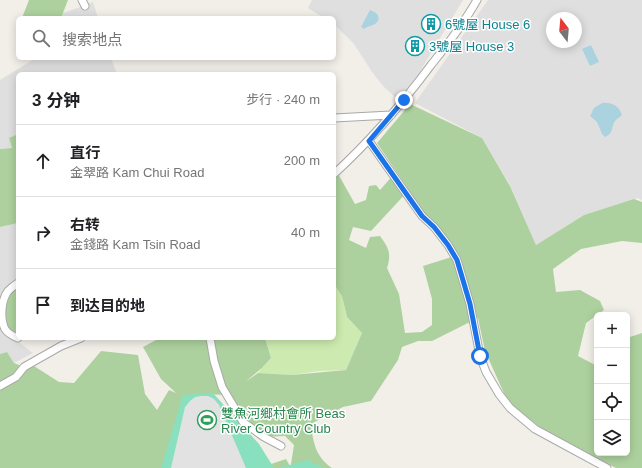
<!DOCTYPE html>
<html lang="zh">
<head>
<meta charset="utf-8">
<style>
	body { margin:0; font-family:Helvetica,"Noto Sans SC",sans-serif; background:#f6f6f6; color:#202124 }
	.controls { position:absolute; right:12px; bottom:12px; display:grid; overflow:hidden; border-radius:6px; box-shadow:0 2px 10px #0003 }
	.controls button { width:36px; height:36px; display:grid; place-items:center; padding:0; border:0; border-bottom:1px solid #e0e0e0; background:#fff; color:#202124; font:20px sans-serif }
	.compass { position:absolute; left:546px; top:12px; width:36px; height:36px; border-radius:50%; background:#fff; box-shadow:0 2px 10px #0003; rotate:344deg }
	.stop { position:absolute; width:12px; height:12px; margin:-9px; border:3px solid #1a73e8; border-radius:50%; background:#fff }
	.stop.end { background:#1a73e8; border-color:#fff; box-shadow:0 1px 4px #0008 }
	.list { margin:0; padding:0; list-style:none }
	h2 { display:flex; justify-content:space-between; align-items:center; height:52px; margin:0; padding:0 16px; font-size:17px }
	h2 small { font-size:13px; font-weight:400; color:#757577 }
	.list li { display:grid; grid-template-columns:26px 1fr auto; gap:12px; align-items:center; box-sizing:border-box; height:72px; padding:0 16px; border-top:1px solid #e0e0e0 }
	.list b { display:block; font-size:15px; white-space:nowrap }
	.list p { margin:0; font-size:13px; white-space:nowrap; color:#757577 }
	.list em { font-size:13px; font-style:normal; color:#757577 }
	.icon { flex:none; width:22px; height:22px; fill:none; stroke:currentColor; stroke-width:2; stroke-linecap:round; stroke-linejoin:round }
	.map { position:relative; flex:none; width:642px; height:468px; overflow:hidden }
	.search { position:absolute; background:#fff; box-shadow:0 2px 10px #0003; left:16px; top:16px; width:320px; height:44px; display:flex; align-items:center; gap:10px; box-sizing:border-box; padding:0 14px; border-radius:6px; color:#757577; font-size:15px }
	.panel { position:absolute; background:#fff; box-shadow:0 2px 10px #0003; left:16px; top:72px; width:320px; height:268px; border-radius:6px }
	.map>svg:first-child { display:block }
	.residential { fill:#e0dfdf; fill-rule:evenodd }
	.grass { fill:#cdebb0 }
	.forest { fill:#add19e }
	.pitch { fill:#88e0be }
	.parking { fill:#e2e2e2 }
	.water { fill:#aad3df }
	.lines { fill:none; stroke-linecap:round; stroke-linejoin:round }
	.minor-casing { stroke:#a9a9a9; stroke-width:9 }
	.minor { stroke:#fff; stroke-width:7 }
	.route { stroke:#1a73e8; stroke-width:5 }
	.labels { text-anchor:middle; dominant-baseline:central; stroke-width:3; stroke-linejoin:round; paint-order:stroke }
	.culture-label { font-size:13px; fill:#0d838f; stroke:#fff; text-anchor:start }
	.leisure-label { font-size:13px; fill:#27864d; stroke:#fff; text-anchor:start }
</style>
</head>
<body>
<div class="map">
<svg width="642" height="468" viewBox="0 0 642 468">
	<rect width="100%" height="100%" fill="#f2efe9"/>
	<path class="residential" d="M312,0H463L419,73L398,100L384,87L372,72L354,44L334,24V18H324L308,8Z
		M488,0H642V200L638,198L584,215L536,245L509,183L482,138L415,103ZM552,18H576V42H552Z
		M93,2L98,18H63L61,14Z
		M36,58H111L117,74H18V134L9,138L12,148L0,149V80Z
		M18,223V278L4,290L0,302V227Z
		M0,326L1,330L8,338L20,343L33,353L14,363L7,352L0,354Z"/>
	<path class="grass" d="M334,284L342,296L347,317L362,333L346,370L319,371L292,375L258,373L271,358L265,338H334Z"/>
	<path class="forest" d="M29,0H68L61,18H22Z
		M410,104L482,138L510,186L536,245L584,215L634,199L642,202V243L622,241L581,249L553,269L556,292L580,290L600,301L604,310L586,323L578,356L597,366V453H627V340L630,337L642,333V468H616L545,431L508,402L485,351L478,318L432,341H418L402,347L398,360L371,401L343,407L311,424C313,443 316,457 332,468H292L291,464L294,445L285,436L264,437L240,416L227,395L202,394L168,468H0V354L7,352L14,363L24,367L34,366L59,382L74,383L101,351L138,355L145,394L157,410L169,390L176,393L161,379L143,347L158,339V338H265L271,358L262,368L245,382L258,373L292,375L346,370L362,333L347,317L342,296L334,284V174L337,172L355,204L366,200L369,186L376,185L380,190L395,173L408,191L371,231L353,227L349,240L366,248L370,237L380,236C388,247 392,253 387,268L399,294L405,333L422,332L432,325V299L423,266L458,255L436,224L427,217L377,143Z
		M18,134V223L0,227V149L12,148L9,138Z
		M18,287V334C14,332 10,331 8,326C3,318 5,302 11,294C12,292 16,289 18,287Z
		M286,459L291,468H259Z"/>
	<path class="pitch" d="M213,393L259,444L274,468H161L183,395Z
		M307,460L324,468H279Z"/>
	<path class="parking" d="M201,396H208L214,399L219,405L246,468H171L185,407L190,401L195,397Z"/>
	<path class="water" d="M370,10C376,12 380,15 378,21C375,26 369,25 364,29L361,27Z
		M591,45L599,62L590,66L582,49Z
		M602,103C612,102 619,106 622,115C620,117 618,118 616,120C611,125 614,134 605,137L602,134L597,122L590,116L594,108Z"/>
	<g class="lines">
		<g class="minor-casing">
			<path id="minor" d="M82,0L85,6
				M334,118L391,115
				M369,141L422,216L434,227L448,245L457,260L470,304L480,356L486,372L499,394L510,408L535,429L607,468
				M334,174C370,141 402,104 431,65C448,44 464,23 477,0
				M18,283C15,285 11,288 8,291C1,300 0,319 5,329C8,334 13,336 18,338
				M210,338L214,361L222,387L243,422L264,437L281,446
				M0,386L16,377L24,367L61,346L81,338"/>
		</g>
		<use href="#minor" class="minor"/>
	</g>
	<g class="lines">
		<path class="route" d="M404,100L369,141L422,216L434,227L448,245L457,260L470,304L480,356"/>
	</g>
	<defs>
		<g id="building-ring" transform="scale(1)"><circle r="9.5" fill="#fff" stroke="#0f9aa8" stroke-width="1.5"/><path d="M-4-6H4V6H1V3H-1V6H-4ZM-2.5-4.3h1.7v1.8h-1.7ZM.8-4.3h1.7v1.8H.8ZM-2.5-1h1.7V.8h-1.7ZM.8-1h1.7V.8H.8Z" fill="#0f9aa8"/></g>
		<g id="stadium-ring" transform="scale(1)"><circle r="9.5" fill="#fff" stroke="#2e9e5b" stroke-width="1.5"/><path d="M0-5a6.5 5 0 1 0 0 10a6.5 5 0 1 0 0-10ZM-3.5-1.8h7v3.6h-7Z" fill="#2e9e5b"/></g>
	</defs>
	<g fill-rule="evenodd">
		<use href="#building-ring" x="431" y="24"/>
		<use href="#building-ring" x="415" y="46"/>
		<use href="#stadium-ring" x="207" y="420"/>
	</g>
	<g class="labels">
		<g class="culture-label">
			<text x="445" y="24">6號屋 House 6</text>
			<text x="429" y="46">3號屋 House 3</text>
		</g>
		<g class="leisure-label">
			<text x="221" y="413">雙魚河鄉村會所 Beas<tspan x="221" dy="15">River Country Club</tspan></text>
		</g>
	</g>
</svg>
<div class="controls">
<button>+</button>
<button>−</button>
<button><svg class="icon" aria-label="locate" viewBox="0 0 24 24"><circle cx="12" cy="12" r="6"/><path d="M12 2v4M12 18v4M2 12h4M18 12h4"/></svg></button>
<button><svg class="icon" aria-label="layers" viewBox="0 0 24 24"><path d="M12 4l9 5-9 5-9-5zM3 14l9 5 9-5"/></svg></button>
</div>
<svg class="compass" viewBox="-18 -18 36 36"><path d="M0-13l5 13h-10z" fill="#e53935"/><path d="M0 13l5-13h-10z" fill="#757577"/></svg>
<div class="stop" style="left:480px;top:356px"></div>
<div class="stop end" style="left:404px;top:100px"></div>
<div class="search"><svg class="icon" aria-label="search" viewBox="0 0 24 24"><circle cx="10" cy="10" r="6"/><path d="M15 15l6 6"/></svg>搜索地点</div>
<section class="panel">
<h2>3 分钟<small>步行 · 240 m</small></h2>
<ul class="list">
<li><svg class="icon" aria-label="ahead" viewBox="0 0 24 24"><path d="M12 20V5M6 11l6-6 6 6"/></svg><div><b>直行</b><p>金翠路 Kam Chui Road</p></div><em>200 m</em></li>
<li><svg class="icon" aria-label="right" viewBox="0 0 24 24"><path d="M7 20v-9h11M14 6l5 5-5 5"/></svg><div><b>右转</b><p>金錢路 Kam Tsin Road</p></div><em>40 m</em></li>
<li><svg class="icon" aria-label="arrive" viewBox="0 0 24 24"><path d="M6 21V4h12l-3 4 3 4H6"/></svg><div><b>到达目的地</b></div></li>
</ul>
</section>
</div>
</body>
</html>
